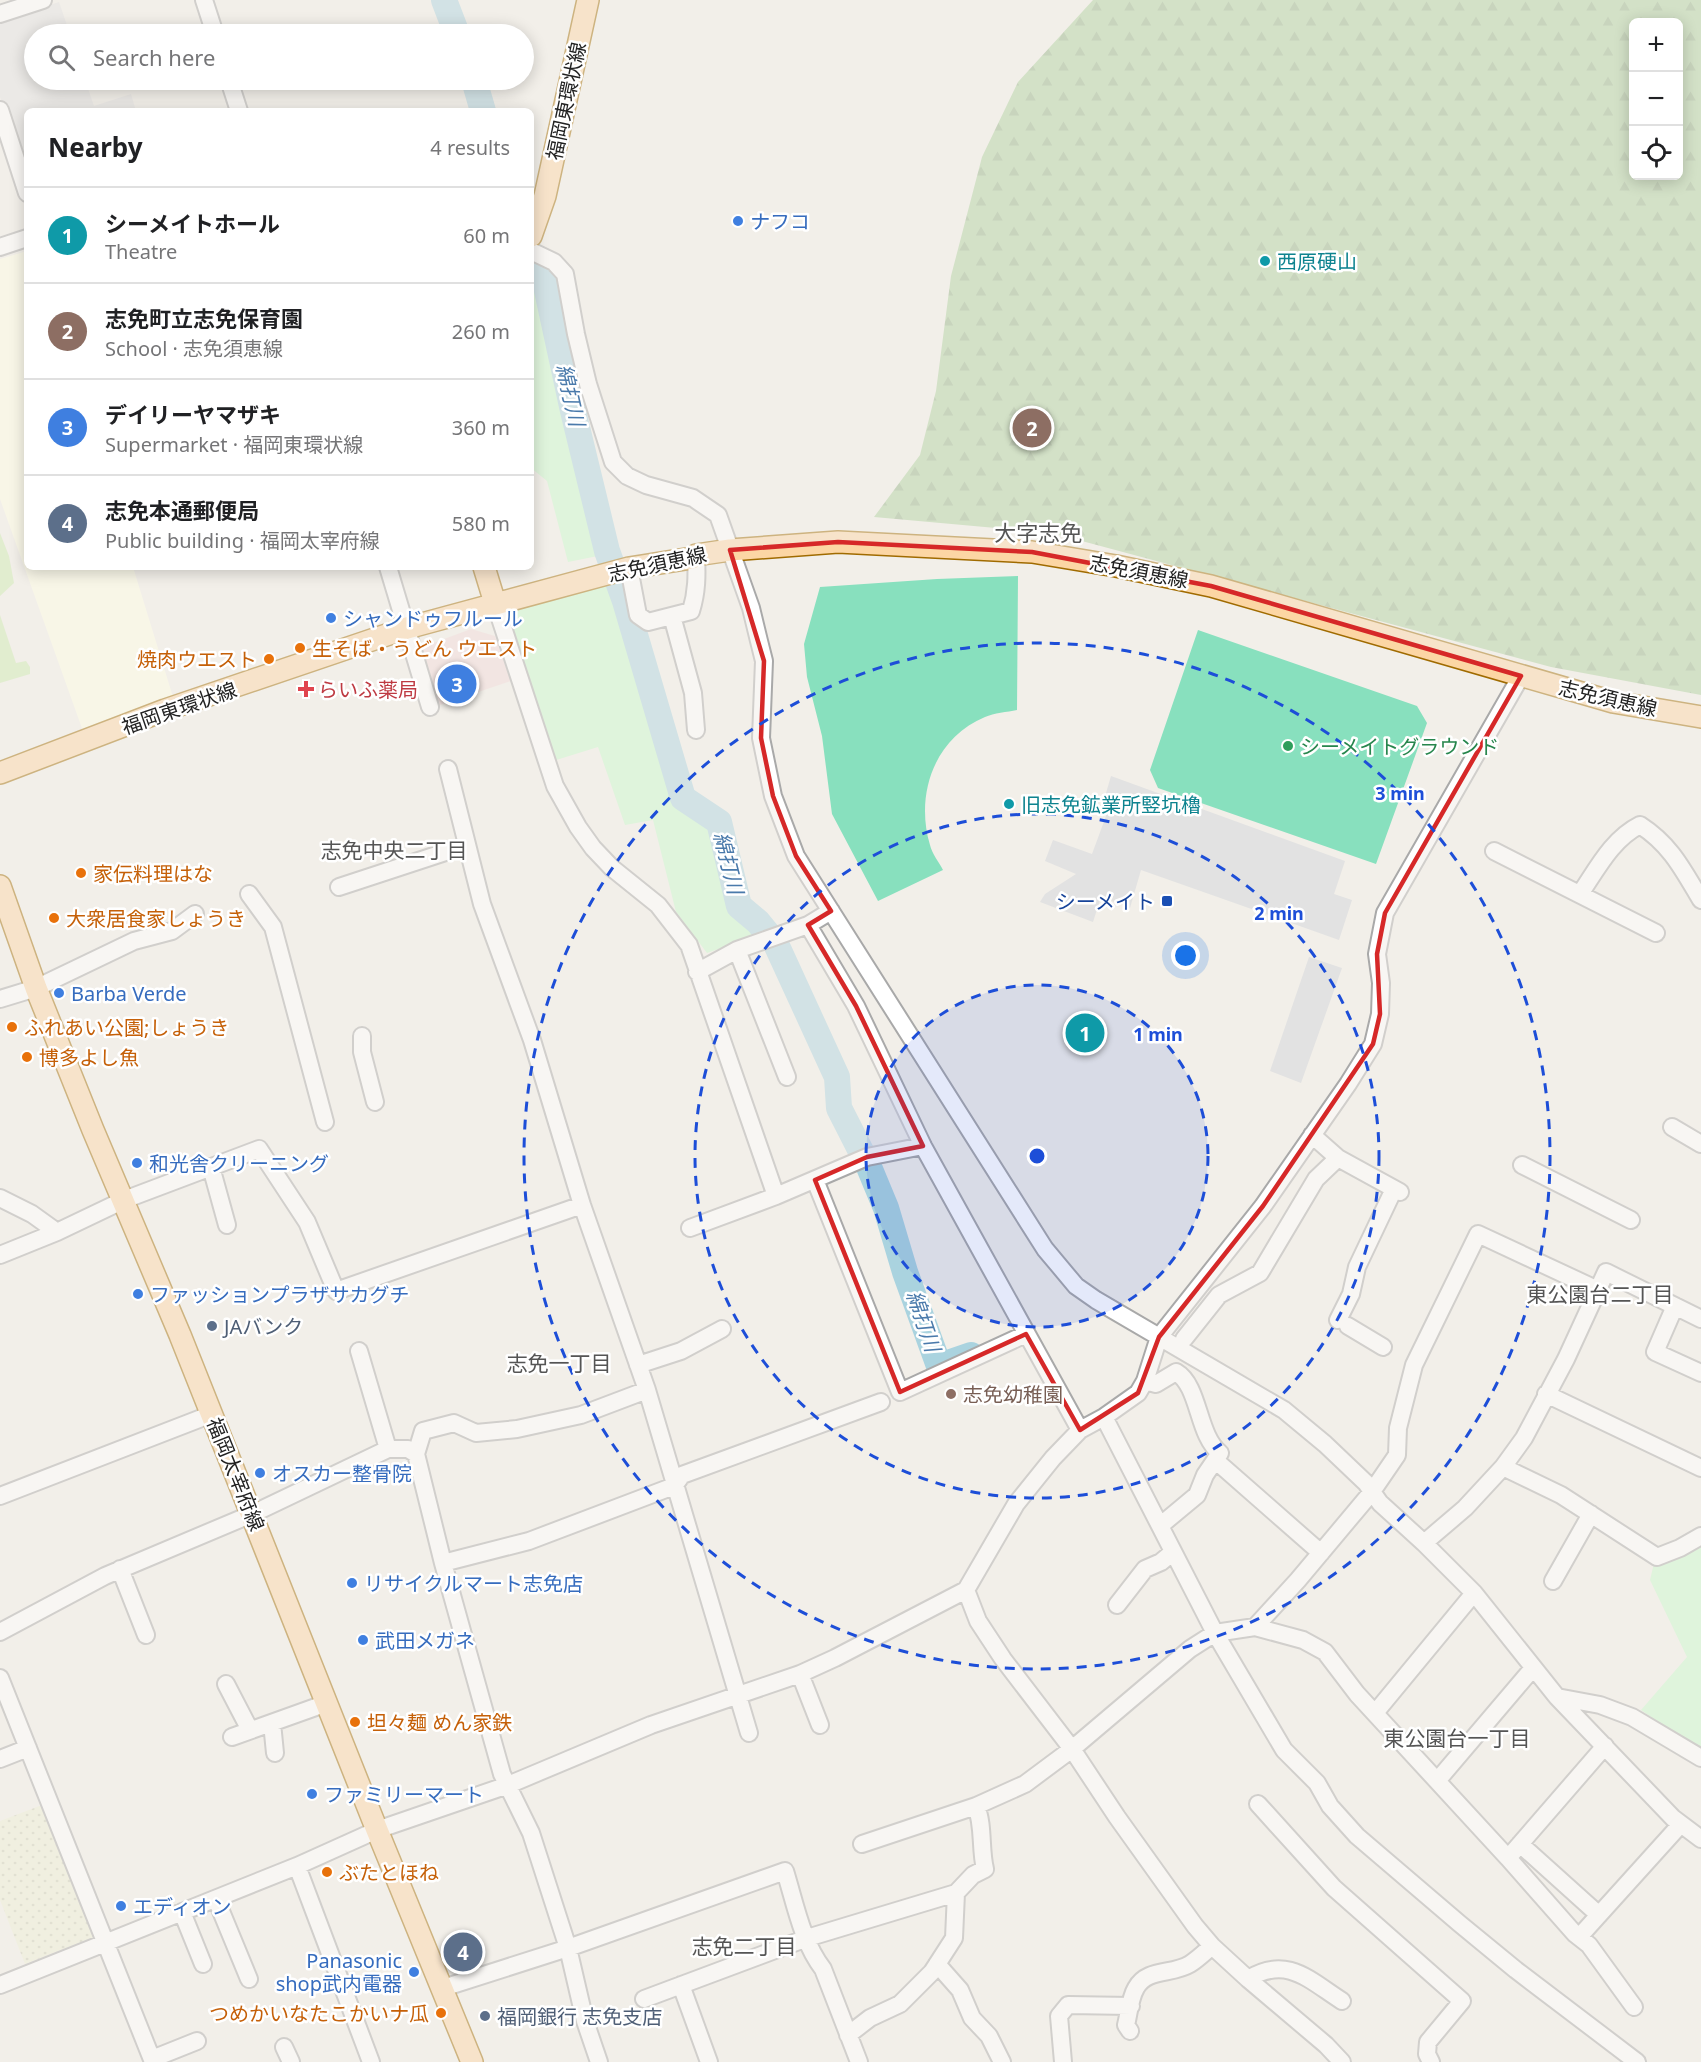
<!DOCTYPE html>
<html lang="en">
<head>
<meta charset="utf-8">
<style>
	body { margin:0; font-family:"Noto Sans","Noto Sans JP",sans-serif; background:#f6f6f6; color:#202124 }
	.controls { position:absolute; right:18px; top:18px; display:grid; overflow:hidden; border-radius:9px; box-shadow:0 3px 15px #0003 }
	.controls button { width:54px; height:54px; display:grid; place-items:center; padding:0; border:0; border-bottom:2px solid #e0e0e0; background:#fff; color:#202124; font:30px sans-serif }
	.you { position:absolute; left:1186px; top:956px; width:21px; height:21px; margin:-15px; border:4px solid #fff; border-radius:50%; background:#1a73e8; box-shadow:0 0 0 9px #1a73e833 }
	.badge { display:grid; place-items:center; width:39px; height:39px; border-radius:50%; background:#d93025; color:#fff; font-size:20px; font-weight:700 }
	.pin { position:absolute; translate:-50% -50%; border:3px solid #fff; box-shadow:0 2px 6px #0006 }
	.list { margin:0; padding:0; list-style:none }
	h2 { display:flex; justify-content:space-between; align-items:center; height:78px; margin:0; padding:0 24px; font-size:26px }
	h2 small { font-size:20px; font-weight:400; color:#757577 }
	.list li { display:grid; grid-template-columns:39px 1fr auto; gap:18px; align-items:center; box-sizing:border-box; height:96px; padding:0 24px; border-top:2px solid #e0e0e0 }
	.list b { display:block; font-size:22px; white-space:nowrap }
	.list p { margin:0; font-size:20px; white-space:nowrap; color:#757577 }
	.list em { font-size:20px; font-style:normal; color:#757577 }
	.icon { flex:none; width:33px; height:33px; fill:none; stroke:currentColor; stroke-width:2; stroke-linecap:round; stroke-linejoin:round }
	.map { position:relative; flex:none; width:1701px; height:2062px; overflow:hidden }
	.search { position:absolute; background:#fff; box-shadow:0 3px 15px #0003; left:24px; top:24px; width:510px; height:66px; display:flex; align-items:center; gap:15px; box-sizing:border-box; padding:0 21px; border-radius:33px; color:#757577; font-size:22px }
	.panel { position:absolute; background:#fff; box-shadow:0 3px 15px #0003; left:24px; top:108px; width:510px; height:462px; border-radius:9px }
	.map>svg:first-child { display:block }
	.commercial { fill:#f2dad9 }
	.education { fill:#ffffe5 }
	.farmland { fill:url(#farmland-dots) }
	.grass { fill:#cdebb0 }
	.forest { fill:url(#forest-firs); fill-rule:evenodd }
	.park { fill:#c8facc }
	.pitch { fill:#88e0be }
	.parking { fill:#e2e2e2 }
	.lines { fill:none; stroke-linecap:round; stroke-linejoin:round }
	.river { stroke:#aad3df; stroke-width:26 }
	.minor-casing { stroke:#a9a9a9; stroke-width:20 }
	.major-casing { stroke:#a06b00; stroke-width:24 }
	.minor { stroke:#fff; stroke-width:16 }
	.major { stroke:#fcd6a4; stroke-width:21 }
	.marked { fill:none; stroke:#d62828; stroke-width:4.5; stroke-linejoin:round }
	.ring { fill:none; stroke:#1d4ed8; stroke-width:3; stroke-dasharray:10 8 }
	.shop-dot { fill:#3f7fe0; stroke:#fff; stroke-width:2 }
	.culture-dot { fill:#0f9aa8; stroke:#fff; stroke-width:2 }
	.food-dot { fill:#e8710a; stroke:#fff; stroke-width:2 }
	.health-dot { fill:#e0444e; stroke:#fff; stroke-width:2 }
	.leisure-dot { fill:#2e9e5b; stroke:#fff; stroke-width:2 }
	.transit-dot { fill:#1a4fb4; stroke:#fff; stroke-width:2 }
	.service-dot { fill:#5c6f8a; stroke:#fff; stroke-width:2 }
	.education-dot { fill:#8d6e63; stroke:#fff; stroke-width:2 }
	.labels { text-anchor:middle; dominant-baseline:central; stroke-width:5; stroke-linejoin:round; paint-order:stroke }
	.street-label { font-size:20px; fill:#222; stroke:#fff }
	.shop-label { font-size:20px; fill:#366cbe; stroke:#fff; text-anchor:start }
	.culture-label { font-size:20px; fill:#0d838f; stroke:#fff; text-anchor:start }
	.food-label { font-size:20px; fill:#c56008; stroke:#fff; text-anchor:start }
	.health-label { font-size:20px; fill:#be3a42; stroke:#fff; text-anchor:start }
	.leisure-label { font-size:20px; fill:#27864d; stroke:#fff; text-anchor:start }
	.transit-label { font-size:20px; fill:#164399; stroke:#fff; text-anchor:end }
	.service-label { font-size:20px; fill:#4e5e75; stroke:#fff; text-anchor:start }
	.education-label { font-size:20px; fill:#785e54; stroke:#fff; text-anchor:start }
	.water-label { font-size:21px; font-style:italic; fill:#4a7aab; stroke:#fff }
	.neighbourhood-label { font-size:21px; fill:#555; stroke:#fff }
	.quarter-label { font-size:22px; fill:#555; stroke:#fff }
	.centre { fill:#1d4ed8; stroke:#fff; stroke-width:3 }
	.ring-label { font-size:18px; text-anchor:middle; font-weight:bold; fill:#1d4ed8; stroke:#fff; stroke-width:5; stroke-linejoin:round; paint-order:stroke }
</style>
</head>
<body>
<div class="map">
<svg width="1701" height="2062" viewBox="0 0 1701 2062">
	<defs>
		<pattern id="farmland-dots" width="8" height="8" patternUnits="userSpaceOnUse" patternTransform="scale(1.5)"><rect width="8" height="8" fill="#eef0d5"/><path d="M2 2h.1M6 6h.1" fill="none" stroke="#ccceb7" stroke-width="1.8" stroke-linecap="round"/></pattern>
		<pattern id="forest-firs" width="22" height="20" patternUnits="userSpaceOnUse" patternTransform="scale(1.5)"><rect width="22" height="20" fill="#add19e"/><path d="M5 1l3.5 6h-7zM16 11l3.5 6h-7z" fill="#95b388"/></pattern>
	</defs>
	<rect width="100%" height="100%" fill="#f2efe9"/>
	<path class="commercial" d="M471,629L495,636L511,681L437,706L420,648Z"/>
	<path class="education" d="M27,251V567H133L173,697L84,734L0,499V259Z"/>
	<path class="farmland" d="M42,1805L94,1937L25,1964L0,1900V1821Z"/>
	<path class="grass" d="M0,533L9,556L14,583L0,596Z
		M0,615L16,663L26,661L30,667V674L0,683Z"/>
	<path class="forest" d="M1093,0H1701V695L1551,667L1052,533L874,517L920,455L936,391L951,276L982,157L1018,82ZM1634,22H1678V176H1634Z"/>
	<path class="park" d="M542,277L613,553L568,562L547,481L531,468V296Z
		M625,580L680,804L717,825L742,915L765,933L707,953L676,912L653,820L625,825L598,747L553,761L507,613Z
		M1701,1540V1752L1641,1710L1687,1657L1650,1580L1654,1563Z"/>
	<path class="pitch" d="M1018,576L1017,710C1007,712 994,713 985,717C934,738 915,795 930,845C932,854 939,862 943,870L878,901L832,814L822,736L807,677L804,644L820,587L937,579Z
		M1198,630L1417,706L1427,723L1376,864L1158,788L1150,770Z"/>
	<path class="parking" d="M59,2L70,34H34V80H85L94,106L131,94L136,111H27V179L0,97V21Z
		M1111,776L1345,861L1334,894L1352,900L1339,940L1141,870L1130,908L1101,897L1093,922L1040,902L1045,894L1076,874L1045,861L1053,840L1092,854L1106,816V793Z
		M1309,957L1342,968L1301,1083L1270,1071Z"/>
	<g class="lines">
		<path class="river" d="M444,0L457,34
			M474,80L483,111
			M531,254L543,272L573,411L607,551L625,601L683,798L719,822L739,906L758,922L776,944L837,1077L839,1108L869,1167L886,1208L905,1272L939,1366L971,1355"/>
		<g class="minor-casing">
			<path id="minor" d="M204,0L215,34
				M0,14L43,0
				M229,80L239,111
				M0,110L27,193
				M0,247L27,238
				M531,251L554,262L565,274L576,334L588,384L613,462L627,476L646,485L693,498L718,515L751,608L759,641L764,661L761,738L773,796L796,856L1045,1249L1076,1286L1096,1300L1284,1410L1325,1444L1366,1483L1380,1503L1424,1543L1474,1593L1557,1697L1673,1818L1701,1839
				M388,567L430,707
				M629,568L638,615L648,622L691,611C697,592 697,575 696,555
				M495,603L555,786L578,827L593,848L612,868L658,905L689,945L776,1196
				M672,616L693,693L696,730
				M448,769L482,904L532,1040L582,1205L647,1390L749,1733
				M1494,851L1656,933
				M339,887L467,845
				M249,894L273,927L325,1122
				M1580,894C1597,869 1612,839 1640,825C1671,845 1683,870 1701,900
				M808,925L856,1006L923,1146L1080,1430
				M737,950L787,1077
				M697,972L737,950L808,925L831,911
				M0,999L36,988L134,941L172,931L195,914
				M362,1036V1052L375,1102
				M1672,1127L1701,1144
				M1312,1135L1338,1158L1400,1192
				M1522,1165L1631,1220
				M211,1167L227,1225
				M815,1180L900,1392L1026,1334
				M0,1198L32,1214L57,1232
				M690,1228L776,1196L867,1157L923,1146
				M0,1255L57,1232L124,1200L259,1149L307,1222L336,1291L582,1205
				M1675,1306L1655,1352L1701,1373
				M1338,1320L1351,1294L1357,1267L1394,1189
				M1348,1326L1383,1347
				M1184,1339L1219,1295L1260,1273L1316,1179L1338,1158
				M359,1351L388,1449
				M638,1365L681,1351L722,1329
				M1145,1381L1156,1384L1176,1372C1200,1386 1197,1435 1220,1453L1205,1475L1197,1495L1161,1525
				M1546,1394L1701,1468
				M1104,1417L1215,1633L1284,1750L1317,1783L1330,1806L1357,1836L1460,1924L1516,1970L1637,2062
				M1215,1460L1321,1553
				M1503,1467L1561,1495L1657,1557L1680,1548L1701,1536
				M0,1496L212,1414
				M1424,1543L1465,1508L1503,1467L1524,1438L1566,1359L1606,1272L1701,1319
				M443,1563L529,1541L674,1486L682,1475L881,1402
				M120,1569L146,1635
				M1553,1581L1591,1514
				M966,1590L978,1621L1003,1659L1072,1749L1117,1817L1195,1926L1212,1946L1248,1979L1326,2045L1342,2062
				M1117,1605L1145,1569L1161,1562L1173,1552
				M1255,1627L1298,1580L1371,1493L1397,1455L1398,1428L1414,1365L1478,1234L1598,1290
				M0,1632L105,1576L252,1514L388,1449H408L416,1454
				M800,1674L820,1725
				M0,1678L153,2062
				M226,1684L250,1730
				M1557,1697L1600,1705L1632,1717L1701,1758
				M1375,1713L1474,1593
				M272,1723L275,1753
				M232,1737L327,1703
				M0,1759L28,1748
				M1437,1781L1533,1668
				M1258,1804L1334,1888L1462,2001L1428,2042L1427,2054L1431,2062
				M862,1844L976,1806L1025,1784L1072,1749L1190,1649L1215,1633L1255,1627L1303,1640L1325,1652L1357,1694L1508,1858L1605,1746
				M1520,1844L1599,1915
				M1508,1858L1575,1934L1589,1945L1634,2007
				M297,1866L371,2062
				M216,1899L249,1979
				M182,1912L203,1964
				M1579,1937L1681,1824
				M937,1964L960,1990L972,2018L989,2036L1002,2062
				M1248,1979C1287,1955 1309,1980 1342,2001
				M0,1985L297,1866L377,1830L508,1785L651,1725L800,1674L835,1658L966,1590L1016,1504L1053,1458L1080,1430L1104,1417L1138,1393L1145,1381L1159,1337L1263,1206L1348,1084L1373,1044L1380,1014L1381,983L1377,954L1385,913L1521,676
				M681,1985L709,2062
				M443,1988L568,1948L785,1871C795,1903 802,1942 823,1969L859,2062
				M644,1999L807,1938L956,1893
				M1130,2031L1126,2025C1129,2013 1130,1998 1136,1988C1147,1968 1172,1975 1190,1964C1198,1959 1205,1952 1212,1946
				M848,2035L870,2018L900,2004L932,1972L954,1938L956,1893L973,1875L985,1869C980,1849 984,1825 976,1806
				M284,2047L291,2062
				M152,2059L197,2041
				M599,2062L585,2021L568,1948L531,1833L502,1774L443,1563L416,1454L423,1431L454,1423L476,1433L517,1429L581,1415L647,1390
				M1063,2062L1059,2016L1068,2005L1131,2006"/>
		</g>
		<g class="major-casing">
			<path id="major" d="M531,236L545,196L588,0
				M484,567L495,603
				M0,773L165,710L407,628L629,568L692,558L696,555L730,550L838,542L1032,552L1116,566L1211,586L1613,702L1701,717
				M0,886L36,988L93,1130L180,1335L377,1830L472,2062"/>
		</g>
		<use href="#minor" class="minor"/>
		<use href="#major" class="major"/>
	</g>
	<path d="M0 0H1701V2062H0ZM838,542L1032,552L1211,586L1521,676L1385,913L1377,954L1380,1014L1373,1044L1263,1206L1159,1337L1138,1393L1080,1430L1026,1334L900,1392L815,1180L867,1157L923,1146L856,1006L808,925L831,911L796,856L773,796L761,738L764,661L730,550Z" fill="#f2efe9" fill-opacity=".55" fill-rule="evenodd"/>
	<path class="marked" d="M838,542L1032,552L1211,586L1521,676L1385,913L1377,954L1380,1014L1373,1044L1263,1206L1159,1337L1138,1393L1080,1430L1026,1334L900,1392L815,1180L867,1157L923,1146L856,1006L808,925L831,911L796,856L773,796L761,738L764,661L730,550Z"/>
	<circle cx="1037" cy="1156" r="171" fill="#1d4ed8" fill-opacity=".12"/>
	<g class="ring">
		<circle cx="1037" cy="1156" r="171"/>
		<circle cx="1037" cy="1156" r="342"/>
		<circle cx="1037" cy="1156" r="513"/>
	</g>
	<g class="shop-dot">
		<circle cx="738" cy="221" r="6"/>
		<circle cx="331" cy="618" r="6"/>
		<circle cx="59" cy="993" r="6"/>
		<circle cx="137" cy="1163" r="6"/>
		<circle cx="138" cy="1294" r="6"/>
		<circle cx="260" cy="1473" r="6"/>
		<circle cx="352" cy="1583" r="6"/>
		<circle cx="363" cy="1640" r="6"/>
		<circle cx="312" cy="1794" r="6"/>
		<circle cx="121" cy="1906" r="6"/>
		<circle cx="414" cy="1972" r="6"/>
	</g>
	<g class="culture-dot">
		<circle cx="1265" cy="261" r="6"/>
		<circle cx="1009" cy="804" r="6"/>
	</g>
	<g class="food-dot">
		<circle cx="300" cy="648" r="6"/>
		<circle cx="269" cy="659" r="6"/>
		<circle cx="81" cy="873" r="6"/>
		<circle cx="54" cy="918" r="6"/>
		<circle cx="12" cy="1027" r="6"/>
		<circle cx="27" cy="1057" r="6"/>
		<circle cx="355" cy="1722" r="6"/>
		<circle cx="327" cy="1872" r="6"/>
		<circle cx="441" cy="2013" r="6"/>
	</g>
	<path class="health-dot" d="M303 680h6v6h6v6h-6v6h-6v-6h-6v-6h6z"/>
	<circle class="leisure-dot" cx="1288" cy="746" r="6"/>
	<rect class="transit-dot" x="1161" y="895" width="12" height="12" rx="3"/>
	<g class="service-dot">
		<circle cx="212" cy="1326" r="6"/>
		<circle cx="485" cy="2016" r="6"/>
	</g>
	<circle class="education-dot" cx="951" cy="1394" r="6"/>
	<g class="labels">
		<g class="street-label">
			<text transform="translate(566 101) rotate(-78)">福岡東環状線</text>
			<text transform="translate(657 564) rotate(-12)">志免須恵線</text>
			<text transform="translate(1139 571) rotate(11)">志免須恵線</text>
			<text transform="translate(1608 698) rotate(13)">志免須恵線</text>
			<text transform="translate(179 708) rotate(-19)">福岡東環状線</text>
			<text transform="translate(236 1474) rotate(68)">福岡太宰府線</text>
		</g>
		<g class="shop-label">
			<text x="750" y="221">ナフコ</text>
			<text x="343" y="618">シャンドゥフルール</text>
			<text x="71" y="993">Barba Verde</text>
			<text x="149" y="1163">和光舎クリーニング</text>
			<text x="150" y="1294">ファッションプラザサカグチ</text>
			<text x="272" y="1473">オスカー整骨院</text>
			<text x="364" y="1583">リサイクルマート志免店</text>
			<text x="375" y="1640">武田メガネ</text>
			<text x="324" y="1794">ファミリーマート</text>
			<text x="133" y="1906">エディオン</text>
			<text x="402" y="1960" text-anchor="end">Panasonic<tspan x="402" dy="23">shop武内電器</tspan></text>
		</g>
		<g class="culture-label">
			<text x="1277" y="261">西原硬山</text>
			<text x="1021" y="804">旧志免鉱業所竪坑櫓</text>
		</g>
		<g class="food-label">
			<text x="312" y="648">生そば・うどん ウエスト</text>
			<text x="257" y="659" text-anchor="end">焼肉ウエスト</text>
			<text x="93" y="873">家伝料理はな</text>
			<text x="66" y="918">大衆居食家しょうき</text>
			<text x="24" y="1027">ふれあい公園;しょうき</text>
			<text x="39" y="1057">博多よし魚</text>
			<text x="367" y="1722">坦々麺 めん家鉄</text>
			<text x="339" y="1872">ぶたとほね</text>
			<text x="429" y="2013" text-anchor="end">つめかいなたこかいナ瓜</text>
		</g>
		<g class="health-label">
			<text x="318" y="689">らいふ薬局</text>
		</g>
		<g class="leisure-label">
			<text x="1300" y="746">シーメイトグラウンド</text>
		</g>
		<g class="transit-label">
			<text x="1155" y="901">シーメイト</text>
		</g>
		<g class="service-label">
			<text x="224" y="1326">JAバンク</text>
			<text x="497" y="2016">福岡銀行 志免支店</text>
		</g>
		<g class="education-label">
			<text x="963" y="1394">志免幼稚園</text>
		</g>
		<g class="water-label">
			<text transform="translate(571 395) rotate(77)">綿打川</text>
			<text transform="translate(729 863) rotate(76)">綿打川</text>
			<text transform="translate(924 1321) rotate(71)">綿打川</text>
		</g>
		<g class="neighbourhood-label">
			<text x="394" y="850">志免中央二丁目</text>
			<text x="1600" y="1294">東公園台二丁目</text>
			<text x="559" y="1363">志免一丁目</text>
			<text x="1457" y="1738">東公園台一丁目</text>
			<text x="744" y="1946">志免二丁目</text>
		</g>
		<g class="quarter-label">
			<text x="1038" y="532">大字志免</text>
		</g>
	</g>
	<circle cx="1037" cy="1156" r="9" class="centre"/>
	<g class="ring-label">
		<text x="1400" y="800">3 min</text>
		<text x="1279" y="920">2 min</text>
		<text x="1158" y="1041">1 min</text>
	</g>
</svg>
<div class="controls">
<button>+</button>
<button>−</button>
<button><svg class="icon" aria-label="locate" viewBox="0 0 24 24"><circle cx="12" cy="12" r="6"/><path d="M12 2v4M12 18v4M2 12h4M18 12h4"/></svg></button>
</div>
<div class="you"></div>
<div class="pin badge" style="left:1085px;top:1033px;background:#0f9aa8">1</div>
<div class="pin badge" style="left:1032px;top:428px;background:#8d6e63">2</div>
<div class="pin badge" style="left:457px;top:684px;background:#3f7fe0">3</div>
<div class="pin badge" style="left:463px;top:1952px;background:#5c6f8a">4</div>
<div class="search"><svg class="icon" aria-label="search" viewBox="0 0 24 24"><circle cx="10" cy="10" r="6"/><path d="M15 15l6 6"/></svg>Search here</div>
<section class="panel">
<h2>Nearby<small>4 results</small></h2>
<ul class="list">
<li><span class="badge" style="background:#0f9aa8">1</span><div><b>シーメイトホール</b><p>Theatre</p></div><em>60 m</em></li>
<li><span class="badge" style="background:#8d6e63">2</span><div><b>志免町立志免保育園</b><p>School · 志免須恵線</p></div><em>260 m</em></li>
<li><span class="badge" style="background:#3f7fe0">3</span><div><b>デイリーヤマザキ</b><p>Supermarket · 福岡東環状線</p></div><em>360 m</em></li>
<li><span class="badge" style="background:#5c6f8a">4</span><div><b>志免本通郵便局</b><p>Public building · 福岡太宰府線</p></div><em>580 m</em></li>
</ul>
</section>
</div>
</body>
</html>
